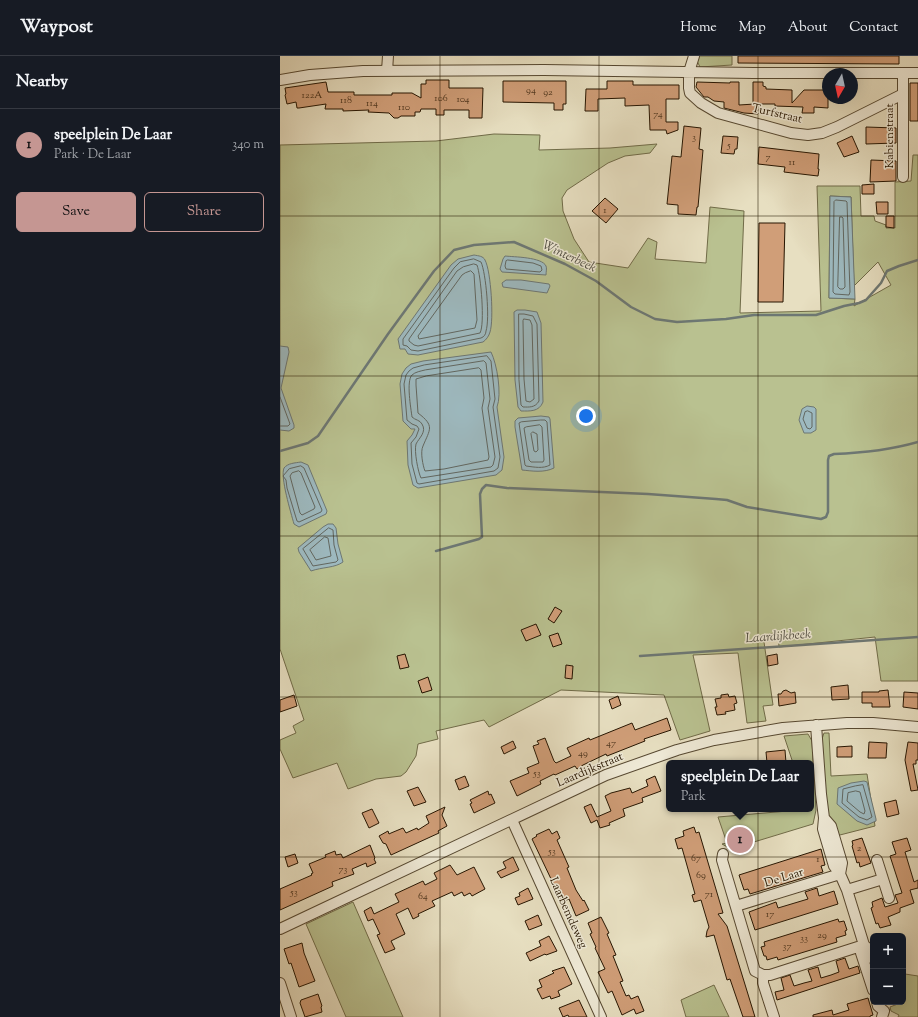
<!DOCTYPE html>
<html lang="en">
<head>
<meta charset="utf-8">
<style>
	body { margin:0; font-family:"Sorts Mill Goudy",serif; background:#20242c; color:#f1f3f6 }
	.controls { position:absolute; right:12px; bottom:12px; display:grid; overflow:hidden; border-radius:6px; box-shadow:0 4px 16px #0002 }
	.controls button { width:36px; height:36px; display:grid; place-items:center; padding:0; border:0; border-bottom:1px solid #363941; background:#171b24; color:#f1f3f6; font:20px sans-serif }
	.compass { position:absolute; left:542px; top:12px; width:36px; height:36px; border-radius:50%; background:#171b24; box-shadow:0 4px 16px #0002; rotate:189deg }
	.you { position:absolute; left:306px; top:360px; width:14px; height:14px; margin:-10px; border:3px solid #fff; border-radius:50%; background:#1a73e8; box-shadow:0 0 0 6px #1a73e833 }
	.badge { display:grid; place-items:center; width:26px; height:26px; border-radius:50%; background:#c59692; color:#111; font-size:13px; font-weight:700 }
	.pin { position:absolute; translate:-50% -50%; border:2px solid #fff; box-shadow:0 1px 4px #0006 }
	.popup { position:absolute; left:386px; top:704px; width:148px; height:52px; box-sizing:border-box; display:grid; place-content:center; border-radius:6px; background:#171b24; filter:drop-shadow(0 1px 3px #0005); font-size:13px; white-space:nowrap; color:#9ea1a6 }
	.popup b { font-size:15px; color:#f1f3f6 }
	.popup::after { content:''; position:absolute; left:50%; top:100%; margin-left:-8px; border:8px solid transparent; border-top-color:#171b24 }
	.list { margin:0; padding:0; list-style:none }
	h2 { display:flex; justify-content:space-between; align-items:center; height:52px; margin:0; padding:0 16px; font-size:17px }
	h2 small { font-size:13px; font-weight:400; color:#9ea1a6 }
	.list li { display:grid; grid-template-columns:26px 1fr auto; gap:12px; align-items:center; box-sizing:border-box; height:72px; padding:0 16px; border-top:1px solid #363941 }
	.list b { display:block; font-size:15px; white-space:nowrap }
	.list p { margin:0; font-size:13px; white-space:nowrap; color:#9ea1a6 }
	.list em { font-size:13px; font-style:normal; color:#9ea1a6 }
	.actions { display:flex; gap:8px; padding:12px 16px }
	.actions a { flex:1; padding:9px 0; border:1px solid #c59692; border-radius:6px; text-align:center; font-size:14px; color:#c59692 }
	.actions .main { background:#c59692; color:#111 }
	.map { position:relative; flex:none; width:638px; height:961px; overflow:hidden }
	header { display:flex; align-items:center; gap:24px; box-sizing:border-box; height:56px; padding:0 20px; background:#171b24; border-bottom:1px solid #363941 }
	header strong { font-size:19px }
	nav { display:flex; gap:22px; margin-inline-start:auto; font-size:14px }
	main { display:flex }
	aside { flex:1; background:#171b24 }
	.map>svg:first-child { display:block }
	.green { fill:#b9c190; stroke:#706b48; fill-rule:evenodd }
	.water { fill:#9db9bf; stroke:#6d7773 }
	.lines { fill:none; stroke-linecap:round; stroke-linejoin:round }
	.shore { stroke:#626760; stroke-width:1 }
	.stream { stroke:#6d7773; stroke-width:2.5 }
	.building { fill:#d09e78; stroke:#261501 }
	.minor-casing { stroke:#564831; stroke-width:12 }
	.minor { stroke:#efead7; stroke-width:10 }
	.grid { fill:none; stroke:#261501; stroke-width:1; stroke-opacity:0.55 }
	.labels { text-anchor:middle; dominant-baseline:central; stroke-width:3; stroke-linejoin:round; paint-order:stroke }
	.number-label { font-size:10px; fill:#50371f }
	.street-label { font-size:12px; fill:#261501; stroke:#efead7 }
	.water-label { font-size:13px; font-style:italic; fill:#504e44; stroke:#efead7 }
</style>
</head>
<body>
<header>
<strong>Waypost</strong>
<nav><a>Home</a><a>Map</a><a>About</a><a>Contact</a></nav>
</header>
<main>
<aside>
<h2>Nearby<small></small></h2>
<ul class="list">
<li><span class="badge">1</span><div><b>speelplein De Laar</b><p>Park · De Laar</p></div><em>340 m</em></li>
</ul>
<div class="actions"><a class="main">Save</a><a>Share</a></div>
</aside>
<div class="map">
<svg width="638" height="961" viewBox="0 0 638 961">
	<rect width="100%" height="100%" fill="#e7dfc1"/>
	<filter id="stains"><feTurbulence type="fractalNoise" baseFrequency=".005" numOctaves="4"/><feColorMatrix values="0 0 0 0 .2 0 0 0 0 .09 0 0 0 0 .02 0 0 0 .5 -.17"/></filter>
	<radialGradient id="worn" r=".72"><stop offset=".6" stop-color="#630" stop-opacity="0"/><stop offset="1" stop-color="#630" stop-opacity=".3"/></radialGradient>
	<path class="green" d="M418,0H452V9L420,11L417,5Z
		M214,78L260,79L259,94L330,92L377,88L370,97L345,100L328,107L287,134L282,142L283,155L294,183L309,206L348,212L368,182L377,186L375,203L426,207L430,151L464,155L460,257L541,255L537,130H580L581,160H594L595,165L606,169V172H615V126L631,125L633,99H638V625H601L595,581L499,591L498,577L483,579L493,649L483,650L486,665L467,667L458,597L413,599L430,675L400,684L384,639L281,634L209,671L204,664L156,675L158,683L138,688L136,700L126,716L121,720L96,723L68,733L57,707L13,722L0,693V684L16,677L13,670L24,664L0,593V89L156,85ZM550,140L571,141L574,230L598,206L611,229L574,250L575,243L549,242Z
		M544,677H549L551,720L587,718L595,770L556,780L548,761L546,749L542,683Z
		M528,678L532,685L536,754L533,768L451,793L442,788L447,787L438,761L531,753V707H513L504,680Z
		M73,846L123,961H66L26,868Z
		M625,918L638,920V961H618L619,959L611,955L610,951L623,946Z
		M434,929L449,961H406L401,944Z"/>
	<path class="water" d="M550,140L571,141L575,243L549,242Z
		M194,199C199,200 203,200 205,204C211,215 214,264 210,276C209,280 206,284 203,286L138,299L128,298L125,293H120L118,283L171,209L178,203Z
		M225,200C234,201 262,201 266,210C267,212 266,216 266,219L222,216L220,213L223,203Z
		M226,224H241L269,228L270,230L267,237L223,231L222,227Z
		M237,254H245L257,256L261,267L263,346C259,356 250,355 241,355L238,351L235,324L234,256Z
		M0,290L8,291L9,296L1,332L14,369V372L9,375L0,374Z
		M211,296C217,308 222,338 217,351L224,401L222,414L216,419L138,432L133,429L128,409L127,385L132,379L135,373H131L123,365L120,328L122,318L126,312L131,308L143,305Z
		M527,350L534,351L536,353V374L531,377H524L519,364L522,353Z
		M261,360L269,361L270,363L274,412C264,417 252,415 242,414L235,371V365L238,362Z
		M21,406L28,409L47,455L46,458L19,471L14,468C11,457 0,421 4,412C8,407 15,407 21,406Z
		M48,468H53L56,472L58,488L63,506C55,512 42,511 31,515L19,496L18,492L43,471Z
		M584,725L587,726L596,763V765L587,769L577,765L557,748L558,732L571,727Z"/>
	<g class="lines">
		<path class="shore" d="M556,144L566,145L567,146L570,236L569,239L555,238L553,236L554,146Z
			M560,161H562L563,162L565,231L563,233H560L558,231Z
			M194,203L201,206C206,217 210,263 206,275C206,278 204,281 201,282L138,295L131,294L127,290L123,289V283L174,212L180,206Z
			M228,204L253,207L261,210L262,214L260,216L226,213L225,210L226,205Z
			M194,208L197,209C201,220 205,268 200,277L138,290L134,289L129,285V283L177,215L183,211Z
			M191,215L194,218L197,264L195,272L139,283L138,280L182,219L185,217Z
			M239,258H244L253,260L257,268L259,345C255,352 249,351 243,351L241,349L239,324Z
			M244,263L250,264L252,269L254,343L250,346L246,345L244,323L243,265Z
			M207,300L211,305L215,343L213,351L220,401L218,412L214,415L139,428L137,427L132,408L131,387L136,381L139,373L137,370L132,368L127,364L124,328L126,319L129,315L133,312L144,309Z
			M204,305L206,307L210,343L208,352L215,401L213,409L211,411L141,422C138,416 134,395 136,388C139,382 147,376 142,368C140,364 135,364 132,361C131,353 126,325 132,319C135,316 141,315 145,314Z
			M199,312L201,314L204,342L202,352L209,401L208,404L164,413L145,415C143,410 140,396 143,390C150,373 155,370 138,357L136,329V323L146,320Z
			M0,341L10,368L8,370H0
			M528,355L532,357V371L530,373L527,372L523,363L525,356Z
			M261,364H265L267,366L270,409C263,413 254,411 246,410L245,409L239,367L241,366Z
			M260,369L262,371L264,404L263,406H251L249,404L244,372L246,371Z
			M253,376L257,378L258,394L256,396L254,395L251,378Z
			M21,410L24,412L42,454L41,456L19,466L17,465L7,432L6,424L3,420L9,413Z
			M19,415L21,417L35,451L34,453L22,459L20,457L10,420L12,417Z
			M49,472L53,474L54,489L58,504L56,506L33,510L23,493Z
			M45,481L48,482L51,500L36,504L30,494Z
			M583,729L592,761L587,764L579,761L562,747L563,733L575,730Z
			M576,735L580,736L585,755L584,758L580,756L567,745L568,737Z"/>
		<path class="stream" d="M0,395L28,387L38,380L108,278L154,215L174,194L194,189L234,186L285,208L316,225L351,251L375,263L397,266L446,263L474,259H536L564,250L579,247L586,244L601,227L607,215L619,210L638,204
			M156,495L199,483L202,481L200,438L202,433L206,429L227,432L368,438L436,443L447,444L467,451L541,463L546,461L548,456V404L549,400L554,398C583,397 610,394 638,386
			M360,600L638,581"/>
	</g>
	<path class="building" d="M458,0H619V8L458,7Z
		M146,24H169V32H203L202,62H189V54H164V59H156V53H141L140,56H135V60H121L118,62H114L109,57L88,56L89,54L63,55V53H45L46,48L19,52H17L16,46L7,48L5,39L6,38L5,32L46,26L48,36H74V39H112V37H132L141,42V28H146Z
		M223,25H286V48H283V54H274V47L223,46Z
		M327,25H353V29H399V43H386V66H398V74L387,78L386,74H370L369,49L345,50V42L318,43V55H305L306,33H327Z
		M417,26L450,27V26H459V49L475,48H473V26H483V30L486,31V33L512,34V47L524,34H548V52L534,51V57H522L523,51L495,50V48H478V58L464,57L444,52V46L434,45L428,41H424L416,31Z
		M630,27H638V65H630Z
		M404,70L421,72L419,93L423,94L418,151H417L416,159L398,158V149L387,148L392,100L401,101Z
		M586,71L616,72V87L586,88Z
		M443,80L458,81L457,93H455L454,98L441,97Z
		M572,80L579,96L564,101L557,87Z
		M479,91L539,98L538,113H539L538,120L504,116L505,111L478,108Z
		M591,104L616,105V125L590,126Z
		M594,128V138H582V129Z
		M325,142L338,153L326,167L312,155Z
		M596,146H608V158H597Z
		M606,160H614V172L606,171Z
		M479,167H505L503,246H478Z
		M275,551L282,555L274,567L268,563Z
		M256,568L261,579L246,585L241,574Z
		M278,577L282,588L273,591L269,580Z
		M125,598L129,611L120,613L117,600Z
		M497,598L498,608L488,610L487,600Z
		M286,609L293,610L292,623L285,622Z
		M148,621L152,634L142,637L138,625Z
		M568,629L569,643L552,644L551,631Z
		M506,634L511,637L515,636L516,647L499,650L498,638H501L503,635Z
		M608,634L610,651H592V647H582V636H599V635Z
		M624,636L638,637V653L623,651Z
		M448,638L449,641L455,640L457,647L454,648L455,654L445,656L446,658L437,659L435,651H437L435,643L441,642V639Z
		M14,639L17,650L0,656V644Z
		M338,640L341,649L332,653L329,644Z
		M387,662L391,674L364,683L365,685L327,700L326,698L303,709L297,713L295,710L275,719L274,718L260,725L261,728L237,740L230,725L249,717L247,712L259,707L253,690L259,688L257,685L265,682L274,705L276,707L291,700L287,692L309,682L310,684L352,667L355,674Z
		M233,685L236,692L224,698L221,691Z
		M589,686L607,687L606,702H588Z
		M628,686L638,687V704H636V708H633L638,734L631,735L625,704Z
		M572,690V701H557V691Z
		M505,694L506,707H487L486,696Z
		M185,720L189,730L179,734L175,724Z
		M375,720L381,735L362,742L363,746L343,753L345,760L329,767L330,769L320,772L317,764L311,767L304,751L311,748L317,761L331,755L325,740L331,737L350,732L352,737L368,730L366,724Z
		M138,731L146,746L134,750L127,735Z
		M208,735L209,739L211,738L215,747L194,757L190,748L192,747L190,744Z
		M616,744L619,758L607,761L604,747Z
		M165,751L162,759L167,770L158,775L159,777L111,799L106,788L103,787L99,780L108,775L109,778L111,777L123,772L126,777L137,772L138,774L149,767L146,760Z
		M92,753L99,767L89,772L82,757Z
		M414,771L416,777L419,776L443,857L438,858L447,870L475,961H463L450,923L447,924L434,879L426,881L427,875L429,871L421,844L414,846L412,839L415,838L406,806L402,792L398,793L395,783L404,780L403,775Z
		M269,773L272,778L277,775L280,782L277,784L289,811L287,812L296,834L303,845L304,844L309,854L296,860L289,843L282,846L252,783L257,780L256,779Z
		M582,782L591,807L580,811L579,806L577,807L572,790L573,789L572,785Z
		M627,782L631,794L625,796L634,826L638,824V832L630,834L634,847L620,852V856L608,861L611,869L600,872L598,867L596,868L591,852L593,851L592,846L602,842L605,851L618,847L615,839L622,837L610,800L616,798L612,786Z
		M90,789L95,802L94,803L96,807L87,811L86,807L72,813L74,818L52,826L53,830L0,854V833L32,819L31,818L33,817L29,808L46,801L45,799L55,795L56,799L61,798L63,802Z
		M541,793L545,809L541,810L543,816L470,838L468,833L464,834L459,819Z
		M15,798L18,807L8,811L5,801Z
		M233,801L239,814L221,822L217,816L226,812L223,806Z
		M170,809L177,819L194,811L205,833L192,840L190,837L184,840L182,836L174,840L172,836L152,845L155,850L138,858L139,860L133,863L128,852L116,858L125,878L111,885L115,893L105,897L97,879L100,878L93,863L88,865L84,855L91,851L94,858L119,846L115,838L143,825L145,829L157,823L154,817Z
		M248,832L253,843L238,849L235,842L240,840L239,837Z
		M537,832L539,840L554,835L558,848L475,874L469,856L496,846L498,852L528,843L525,836Z
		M258,859L262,869L249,874L245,865Z
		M321,861L329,877L327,878L336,899L333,900L343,925L340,926L346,940L349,939L351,943L358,940L364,955L356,958L354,953L342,959L332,935L328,937L318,916L325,913L315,892L316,891L310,878L312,877L308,867Z
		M558,863L559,866L564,865L567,874L565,875L566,879L556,882L557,886L498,904L497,901L487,904L486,900H484L481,891L485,890L484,886Z
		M269,880L277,895L266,899L265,898L250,905L246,897L261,890L259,885Z
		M22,887L24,897L35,925L19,931L11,907L9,908L4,893Z
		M565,902L569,913L578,910L580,917L497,944L495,936L504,934L501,922L510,919L514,930L524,927L532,925L528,914L538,911L541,922L551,919L559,916L556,905Z
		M284,911L292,928L278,935L280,940L271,943L270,940L262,943L257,933L262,931L259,924L274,917L272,915Z
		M38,938L42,950L41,951L42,956L25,961L20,947L21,944Z
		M588,942L593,959L590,960V961H533V959L552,954L553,959L569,954L567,948Z
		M299,944L307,961H289L288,959L283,961L279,952Z"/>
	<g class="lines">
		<g class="minor-casing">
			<path id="minor" d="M414,0L409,16V32L410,37L421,47L438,57L511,77L528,79L542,77L557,71L623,38V17
				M107,15L108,0
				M0,24L30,19L83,15L264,14L474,17H638
				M623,121V38
				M544,762L551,770L562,807L560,818L567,834L584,889L591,895L593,903
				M232,764L321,961
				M443,798L442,804L475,915L483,919V927L494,961
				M597,804L609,842
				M567,834L603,823
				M456,850L560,818L554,810L543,773L544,762L541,738L536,669
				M0,873L326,719L397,694L434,684L503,672L567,667H593L638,671
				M584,889L581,897L593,934
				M483,919H490L584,889
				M0,927L11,961
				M597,946L598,950L604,955L602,961"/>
		</g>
		<use href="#minor" class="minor"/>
	</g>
	<path class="grid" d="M160,0V961M319,0V961M478,0V961M0,160H638M0,320H638M0,480H638M0,641H638M0,801H638"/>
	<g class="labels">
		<g class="number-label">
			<text x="251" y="34">94</text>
			<text x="268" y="36">92</text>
			<text x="32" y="39">122A</text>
			<text x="161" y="42">106</text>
			<text x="183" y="43">104</text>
			<text x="66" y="44">118</text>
			<text x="92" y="47">114</text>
			<text x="124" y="51">110</text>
			<text x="378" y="58">74</text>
			<text x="414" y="81">3</text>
			<text x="449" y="89">5</text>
			<text x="488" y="101">7</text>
			<text x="512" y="106">11</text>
			<text x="325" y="154">1</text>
			<text x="331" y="687">47</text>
			<text x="303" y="697">49</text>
			<text x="257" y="717">53</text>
			<text x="579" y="792">2</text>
			<text x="272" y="795">53</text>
			<text x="416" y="802">67</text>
			<text x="538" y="803">1</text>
			<text x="63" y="813">73</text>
			<text x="421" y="819">69</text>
			<text x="14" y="836">53</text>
			<text x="429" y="838">71</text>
			<text x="143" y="840">64</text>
			<text x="490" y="858">17</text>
			<text x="542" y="879">29</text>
			<text x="524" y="882">33</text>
			<text x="507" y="890">37</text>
		</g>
		<g class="street-label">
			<text transform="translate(497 58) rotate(13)">Turfstraat</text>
			<text transform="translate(610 80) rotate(-90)">Kabienstraat</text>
			<text transform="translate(310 714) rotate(-23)">Laardijkstraat</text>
			<text transform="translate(504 822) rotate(-17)">De Laar</text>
			<text transform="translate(288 857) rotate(66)">Laarbemdeweg</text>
		</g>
		<g class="water-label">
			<text transform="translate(289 201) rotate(25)">Winterbeek</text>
			<text transform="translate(498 581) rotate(-4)">Laardijkbeek</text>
		</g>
	</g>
	<rect width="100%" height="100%" filter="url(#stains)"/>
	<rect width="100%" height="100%" fill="url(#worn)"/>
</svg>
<div class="controls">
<button>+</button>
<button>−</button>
</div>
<svg class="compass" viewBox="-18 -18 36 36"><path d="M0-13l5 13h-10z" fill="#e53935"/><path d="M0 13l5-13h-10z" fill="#9ea1a6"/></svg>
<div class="you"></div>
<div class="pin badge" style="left:460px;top:784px">1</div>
<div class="popup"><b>speelplein De Laar</b>Park</div>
</div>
</main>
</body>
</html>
